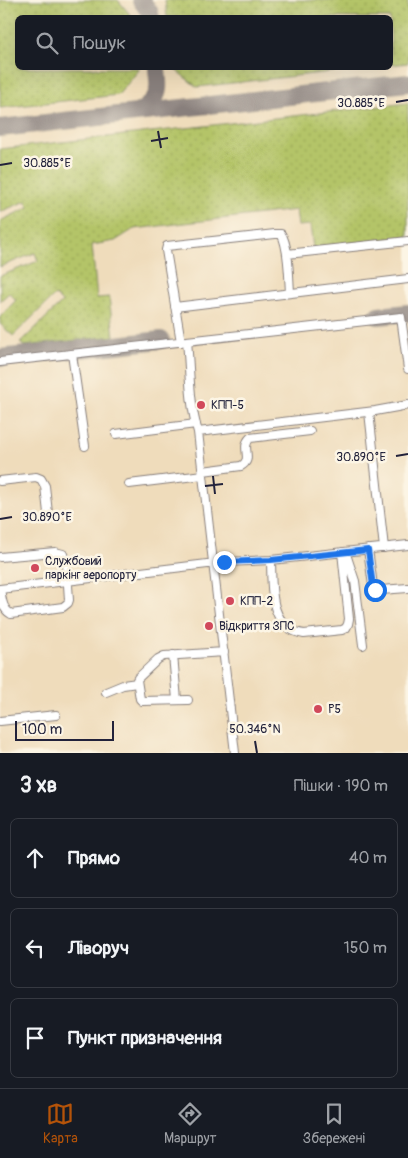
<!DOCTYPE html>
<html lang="uk">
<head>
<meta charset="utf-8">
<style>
	body { margin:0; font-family:Pangolin,sans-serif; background:#20242c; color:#f1f3f6 }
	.scale { position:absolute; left:15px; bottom:12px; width:99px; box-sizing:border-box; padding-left:5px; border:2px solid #22223b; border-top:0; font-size:14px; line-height:18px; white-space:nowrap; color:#22223b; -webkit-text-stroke:4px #fcf5e5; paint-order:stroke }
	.stop { position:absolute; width:15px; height:15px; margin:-11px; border:4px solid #1a73e8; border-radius:50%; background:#fff }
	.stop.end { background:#1a73e8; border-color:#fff; box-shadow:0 1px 5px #0008 }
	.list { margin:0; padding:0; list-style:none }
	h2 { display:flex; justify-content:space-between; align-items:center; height:65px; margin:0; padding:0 20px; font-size:21px }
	h2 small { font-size:16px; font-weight:400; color:#9ea1a6 }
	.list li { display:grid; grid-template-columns:32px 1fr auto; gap:15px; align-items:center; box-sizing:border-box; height:80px; margin:0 10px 10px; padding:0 10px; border:1px solid #363941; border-radius:8px }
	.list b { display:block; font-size:19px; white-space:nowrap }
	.list em { font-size:16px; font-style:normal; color:#9ea1a6 }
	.icon { flex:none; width:28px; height:28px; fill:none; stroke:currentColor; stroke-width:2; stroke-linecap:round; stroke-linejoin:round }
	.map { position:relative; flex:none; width:408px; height:753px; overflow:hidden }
	.search { position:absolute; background:#171b24; box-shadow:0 5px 20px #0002; left:15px; right:15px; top:15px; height:55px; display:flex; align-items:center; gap:12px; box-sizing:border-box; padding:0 18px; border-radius:8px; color:#9ea1a6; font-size:19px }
	.sheet { height:335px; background:#171b24 }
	nav { display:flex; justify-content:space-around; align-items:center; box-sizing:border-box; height:70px; border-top:1px solid #363941; background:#171b24; font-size:14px; color:#9ea1a6 }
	nav a { display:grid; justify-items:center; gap:2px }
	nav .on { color:#b45309 }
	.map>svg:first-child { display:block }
	.grass { fill:url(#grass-dots); stroke:#6b7351 }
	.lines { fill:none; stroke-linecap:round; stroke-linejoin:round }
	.taxiway { stroke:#887f7b; stroke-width:18 }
	.minor-casing { stroke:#887f7b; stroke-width:10 }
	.minor { stroke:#fff; stroke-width:8 }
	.route { stroke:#1a73e8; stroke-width:6 }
	.ticks { fill:none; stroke:#22223b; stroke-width:2 }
	.poi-dot { fill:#d1495b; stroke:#fcf5e5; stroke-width:2 }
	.labels { text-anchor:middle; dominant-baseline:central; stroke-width:5; stroke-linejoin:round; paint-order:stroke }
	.poi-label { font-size:12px; fill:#22223b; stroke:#fcf5e5; text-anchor:start }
	.ticks-label { font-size:12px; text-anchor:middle; fill:#22223b; stroke:#fcf5e5; stroke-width:5; stroke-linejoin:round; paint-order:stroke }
</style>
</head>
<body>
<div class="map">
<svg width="408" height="753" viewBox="0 0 408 753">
	<defs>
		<pattern id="grass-dots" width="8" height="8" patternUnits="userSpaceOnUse" patternTransform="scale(1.25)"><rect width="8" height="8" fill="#b4c467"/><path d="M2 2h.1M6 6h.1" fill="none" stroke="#9aa85a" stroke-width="1.8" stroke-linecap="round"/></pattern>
	</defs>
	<rect width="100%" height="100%" fill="#fcf5e5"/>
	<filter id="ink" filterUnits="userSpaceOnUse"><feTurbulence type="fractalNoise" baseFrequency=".02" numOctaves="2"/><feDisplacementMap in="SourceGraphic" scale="10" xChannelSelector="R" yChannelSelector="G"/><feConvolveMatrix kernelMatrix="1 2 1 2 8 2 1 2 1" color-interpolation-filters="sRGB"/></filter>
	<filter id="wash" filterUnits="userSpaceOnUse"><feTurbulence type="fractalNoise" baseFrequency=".0096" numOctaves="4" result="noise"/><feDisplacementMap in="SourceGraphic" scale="20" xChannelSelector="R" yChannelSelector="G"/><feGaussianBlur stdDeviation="1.12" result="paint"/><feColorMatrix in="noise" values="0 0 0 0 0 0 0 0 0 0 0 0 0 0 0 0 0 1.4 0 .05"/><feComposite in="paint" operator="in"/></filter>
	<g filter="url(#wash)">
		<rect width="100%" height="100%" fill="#efdcbb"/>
		<path class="grass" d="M0,0H118L132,17L18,18V68H139V70L118,95L0,108Z
			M165,0H408V63L391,65L390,18L167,17Z
			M173,68H367L197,87Z
			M408,103V237L313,248L310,225L298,226L296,210L134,229L115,241L92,245L97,298L109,297L114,336L24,346L20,343L62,302L55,295L13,336L0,324V317L16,300L9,293L0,301V276L38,261L35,253L0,267V221L29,207L26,201L0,212V149Z"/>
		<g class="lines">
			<path class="taxiway" d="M141,0L149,11L151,18
				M137,113C146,109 157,99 158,89C159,82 157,74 157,68
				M0,128L408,83
				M378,316L408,313
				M0,358L161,340"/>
		</g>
	</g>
	<g filter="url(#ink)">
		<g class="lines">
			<g class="minor-casing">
				<path id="minor" d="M287,254L408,241
					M175,307L408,279
					M187,341C190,371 189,403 198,432L235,753
					M181,342L166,250L167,246L275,234H281C289,245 289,279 290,293
					M72,354L85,446
					M0,362L401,317L408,369
					M369,412L384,548
					M198,432L375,411L408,405
					M116,434L196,424
					M203,471L241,466C254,459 240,448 250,438L310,431
					M0,481L36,477L41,479L45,486L48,513
					M129,484L203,475
					M368,549L373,586L375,590H381L408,588
					M346,554L355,581L363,645
					M0,557L55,552L63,554L67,570L69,600L68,603L63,607L11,614C2,609 2,599 0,589
					M271,560C272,587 268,628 304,634L342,630L346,628L348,624L349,619L342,552
					M0,589L224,562L271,560L408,545
					M173,655L177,700
					M106,692L123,685L137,683
					M188,700L142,701L140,699L137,680L138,678L158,659L164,656L224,652
					M0,721L56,715"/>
			</g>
			<use href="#minor" class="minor"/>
		</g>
	</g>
	<g class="lines" filter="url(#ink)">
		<path class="route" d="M224,562L271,560L368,550L373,586L375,590"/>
	</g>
	<path class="ticks" d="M396,102L408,100M158,131L161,148M151,141L168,138M0,165L12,163M396,456L408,454M213,476L215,494M205,486L223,484M0,519L12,517M255,741L257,753"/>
	<g class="poi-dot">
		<circle cx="201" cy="405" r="5"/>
		<circle cx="35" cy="568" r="5"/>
		<circle cx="230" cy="601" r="5"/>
		<circle cx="209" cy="626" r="5"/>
		<circle cx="318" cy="709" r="5"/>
	</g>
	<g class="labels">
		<g class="poi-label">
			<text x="211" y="405">КПП-5</text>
			<text x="45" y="561">Службовий<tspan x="45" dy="14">паркінг аеропорту</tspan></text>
			<text x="240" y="601">КПП-2</text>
			<text x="219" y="626">Відкриття ЗПС</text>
			<text x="328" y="709">P5</text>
		</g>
	</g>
	<g class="ticks-label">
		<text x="361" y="107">30.885°E</text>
		<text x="47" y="167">30.885°E</text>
		<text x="361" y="461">30.890°E</text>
		<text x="47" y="521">30.890°E</text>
		<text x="255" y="733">50.346°N</text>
	</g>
</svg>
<div class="scale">100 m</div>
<div class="stop" style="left:375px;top:590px"></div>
<div class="stop end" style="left:224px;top:562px"></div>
<div class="search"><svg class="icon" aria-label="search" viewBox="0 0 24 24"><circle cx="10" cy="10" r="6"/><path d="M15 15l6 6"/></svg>Пошук</div>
</div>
<section class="sheet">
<h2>3 хв<small>Пішки · 190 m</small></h2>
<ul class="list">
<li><svg class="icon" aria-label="ahead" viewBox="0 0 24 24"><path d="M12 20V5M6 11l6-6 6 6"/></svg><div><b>Прямо</b></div><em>40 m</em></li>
<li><svg class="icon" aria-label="left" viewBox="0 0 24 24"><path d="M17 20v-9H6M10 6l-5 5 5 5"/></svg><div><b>Ліворуч</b></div><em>150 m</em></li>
<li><svg class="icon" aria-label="arrive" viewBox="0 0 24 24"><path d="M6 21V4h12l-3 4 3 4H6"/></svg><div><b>Пункт призначення</b></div></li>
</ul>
</section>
<nav>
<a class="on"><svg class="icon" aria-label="map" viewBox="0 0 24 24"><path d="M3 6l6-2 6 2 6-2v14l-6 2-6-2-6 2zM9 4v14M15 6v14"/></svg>Карта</a>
<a><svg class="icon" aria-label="directions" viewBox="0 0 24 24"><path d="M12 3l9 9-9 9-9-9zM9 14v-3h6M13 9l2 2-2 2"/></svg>Маршрут</a>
<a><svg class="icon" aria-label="saved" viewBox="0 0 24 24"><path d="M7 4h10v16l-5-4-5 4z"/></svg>Збережені</a>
</nav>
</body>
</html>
